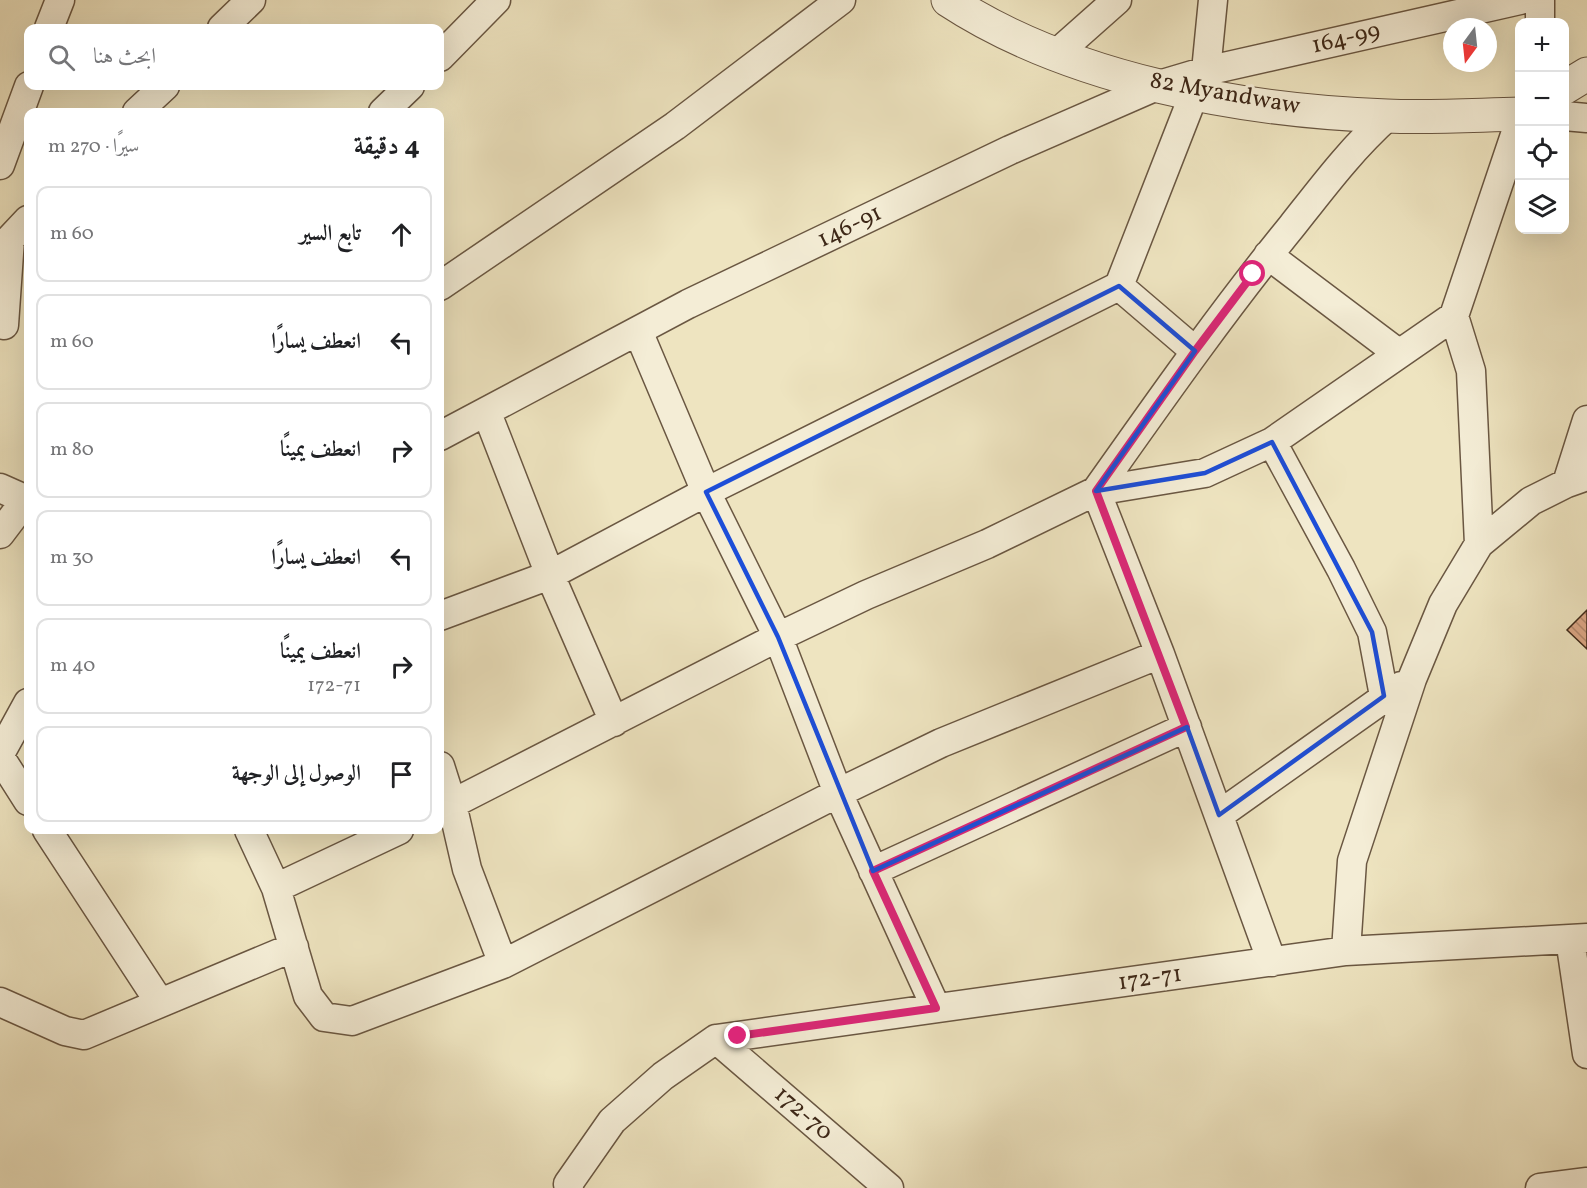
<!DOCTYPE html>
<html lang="ar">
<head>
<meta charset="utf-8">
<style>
	body { margin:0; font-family:Vollkorn,Amiri,serif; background:#f2f2f2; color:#202124; direction:rtl }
	.controls { position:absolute; right:18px; top:18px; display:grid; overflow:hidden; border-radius:12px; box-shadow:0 6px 24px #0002 }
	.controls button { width:54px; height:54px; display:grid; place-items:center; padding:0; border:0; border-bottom:2px solid #e0e0e0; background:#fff; color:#202124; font:30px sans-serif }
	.compass { position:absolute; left:1443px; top:18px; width:54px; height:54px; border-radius:50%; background:#fff; box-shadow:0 6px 24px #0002; rotate:195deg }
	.stop { position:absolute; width:18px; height:18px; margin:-14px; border:4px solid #db2777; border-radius:50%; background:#fff }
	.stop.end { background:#db2777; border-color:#fff; box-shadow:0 2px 6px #0008 }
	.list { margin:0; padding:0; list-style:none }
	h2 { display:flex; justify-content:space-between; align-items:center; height:78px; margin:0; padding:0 24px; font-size:26px }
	h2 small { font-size:20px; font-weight:400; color:#757577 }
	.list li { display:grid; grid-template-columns:39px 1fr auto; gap:18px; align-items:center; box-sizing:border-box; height:96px; margin:0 12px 12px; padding:0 12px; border:2px solid #e0e0e0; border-radius:12px }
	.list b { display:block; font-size:22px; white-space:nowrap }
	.list p { margin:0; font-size:20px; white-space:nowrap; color:#757577 }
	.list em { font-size:20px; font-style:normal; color:#757577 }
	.icon { flex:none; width:33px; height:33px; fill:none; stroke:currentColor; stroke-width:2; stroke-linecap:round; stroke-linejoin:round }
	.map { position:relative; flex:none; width:1587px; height:1188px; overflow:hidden; direction:ltr }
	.search { position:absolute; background:#fff; box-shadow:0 6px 24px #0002; left:24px; top:24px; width:420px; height:66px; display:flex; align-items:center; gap:15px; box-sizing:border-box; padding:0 21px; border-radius:12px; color:#757577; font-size:22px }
	.panel { position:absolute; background:#fff; box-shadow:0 6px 24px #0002; left:24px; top:108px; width:420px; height:726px; border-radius:12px; direction:rtl }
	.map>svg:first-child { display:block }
	.building { fill:url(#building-back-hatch); stroke:#3e2818; stroke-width:1.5 }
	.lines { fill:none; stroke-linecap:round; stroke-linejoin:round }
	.minor-casing { stroke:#6a5742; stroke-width:31 }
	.tertiary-casing { stroke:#6a5742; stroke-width:35 }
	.minor { stroke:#f4edd6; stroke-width:28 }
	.tertiary { stroke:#f4edd6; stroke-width:33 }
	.route { stroke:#db2777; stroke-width:8 }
	.marked { fill:none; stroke:#1d4ed8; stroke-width:4.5; stroke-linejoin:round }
	.labels { text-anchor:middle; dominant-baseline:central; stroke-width:6; stroke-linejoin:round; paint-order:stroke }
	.street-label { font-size:24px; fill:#3e2818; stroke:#f4edd6 }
</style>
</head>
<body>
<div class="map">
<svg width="1587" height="1188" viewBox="0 0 1587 1188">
	<defs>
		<pattern id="building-back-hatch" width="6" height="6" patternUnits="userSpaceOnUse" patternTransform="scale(1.5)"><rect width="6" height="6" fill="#dea988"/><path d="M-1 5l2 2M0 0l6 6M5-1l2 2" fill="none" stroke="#b58a6e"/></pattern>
	</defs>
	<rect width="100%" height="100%" fill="#eee4c0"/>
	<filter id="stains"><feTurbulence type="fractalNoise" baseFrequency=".00333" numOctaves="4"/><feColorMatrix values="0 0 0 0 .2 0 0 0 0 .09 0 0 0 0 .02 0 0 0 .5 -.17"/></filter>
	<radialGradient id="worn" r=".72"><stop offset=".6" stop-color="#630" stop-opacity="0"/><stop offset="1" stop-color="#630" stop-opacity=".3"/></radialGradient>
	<path class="building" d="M1587,610V649L1567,630Z"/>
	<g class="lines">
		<g class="minor-casing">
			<path id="minor" d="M1540,22V0
				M49,28L60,0
				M222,28L251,0
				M1055,55L1117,0
				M440,57L496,0
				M1206,71L1213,0
				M137,112L165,86
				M383,112L410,86
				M1564,116L1587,118
				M0,165L29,86
				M1268,255L1398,353
				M440,286L675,126L841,0
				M1119,286L1195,351
				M4,325L10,239L28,220
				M638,331L706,492L778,637L838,793L936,1008
				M487,413L550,575L614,722
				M440,436L688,304L1010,150L1159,85L1206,71L1520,0
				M1272,442L1341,569L1372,632L1384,696
				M1567,483L1587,420
				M0,488L27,500
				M1096,491L1160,654L1272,962
				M1096,491C1159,402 1222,312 1292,226C1322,188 1351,149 1388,116
				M0,534L28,497
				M1479,544L1471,371L1454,316L1520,120
				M440,616L550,575L706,492L1119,286L1194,94
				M0,754L28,703
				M0,757L28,801
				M440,766L452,804L467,869L503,964
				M440,810L778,637L866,595L987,544L1096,491L1205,473L1272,442L1454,316
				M1219,815L1401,686
				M47,830L160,1003
				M249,830L276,888L308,996L324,1017L352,1021L503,964L838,793L941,743L1160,654
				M873,871L1187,727
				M276,888L399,830
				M1570,939L1587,1054
				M1346,951L1352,861L1412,679L1443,604L1479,544L1531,501L1567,483L1587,476
				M0,1002L65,1031L84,1035L294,947
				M716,1039L889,1188
				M569,1188L568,1184L612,1121L663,1076L716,1039L1346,951L1587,938
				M1540,1188L1587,1182"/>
		</g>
		<g class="tertiary-casing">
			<path id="tertiary" d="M948,0C1070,80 1243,111 1387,116C1431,118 1476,115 1520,114
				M1564,88L1587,74"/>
		</g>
		<use href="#minor" class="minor"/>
		<use href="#tertiary" class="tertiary"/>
	</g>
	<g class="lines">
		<path class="route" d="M738,1036L936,1008L873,871L1186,727L1096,491L1195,351L1253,274"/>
	</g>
	<path class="marked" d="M1119,286L1195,351L1096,491L1205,473L1272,442L1372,632L1384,696L1219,815L1187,727L873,871L778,637L706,492Z"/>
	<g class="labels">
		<g class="street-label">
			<text transform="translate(1346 39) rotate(-13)">164-99</text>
			<text transform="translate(1225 94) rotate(10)">82 Myandwaw</text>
			<text transform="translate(850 227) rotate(-26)">146-91</text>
			<text transform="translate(1150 979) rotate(-8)">172-71</text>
			<text transform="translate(803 1114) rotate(41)">172-70</text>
		</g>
	</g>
	<rect width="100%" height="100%" filter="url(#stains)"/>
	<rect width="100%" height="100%" fill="url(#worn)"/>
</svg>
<div class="controls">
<button>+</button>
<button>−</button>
<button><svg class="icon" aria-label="locate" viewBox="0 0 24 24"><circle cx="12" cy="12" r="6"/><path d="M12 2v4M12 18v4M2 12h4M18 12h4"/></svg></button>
<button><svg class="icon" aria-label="layers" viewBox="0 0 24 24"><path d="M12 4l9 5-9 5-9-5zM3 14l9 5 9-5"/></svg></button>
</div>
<svg class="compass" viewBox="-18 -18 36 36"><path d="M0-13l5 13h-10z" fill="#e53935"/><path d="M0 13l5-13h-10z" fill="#757577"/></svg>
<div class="stop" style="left:1253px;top:274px"></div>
<div class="stop end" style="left:738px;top:1036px"></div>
<div class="search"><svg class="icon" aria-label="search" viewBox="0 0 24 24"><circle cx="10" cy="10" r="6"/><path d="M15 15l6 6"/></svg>ابحث هنا</div>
<section class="panel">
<h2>4 دقيقة<small>سيرًا · 270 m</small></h2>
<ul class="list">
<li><svg class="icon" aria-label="ahead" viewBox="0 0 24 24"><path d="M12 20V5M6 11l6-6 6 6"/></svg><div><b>تابع السير</b></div><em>60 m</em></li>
<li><svg class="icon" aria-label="left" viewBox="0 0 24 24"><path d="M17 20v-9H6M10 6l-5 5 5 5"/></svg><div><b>انعطف يسارًا</b></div><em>60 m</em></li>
<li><svg class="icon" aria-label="right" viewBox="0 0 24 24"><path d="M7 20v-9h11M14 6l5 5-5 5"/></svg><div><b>انعطف يمينًا</b></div><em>80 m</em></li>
<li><svg class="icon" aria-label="left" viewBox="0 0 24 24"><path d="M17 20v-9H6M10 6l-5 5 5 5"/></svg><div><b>انعطف يسارًا</b></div><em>30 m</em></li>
<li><svg class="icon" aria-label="right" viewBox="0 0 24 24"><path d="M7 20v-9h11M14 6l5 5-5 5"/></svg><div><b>انعطف يمينًا</b><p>172-71</p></div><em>40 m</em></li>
<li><svg class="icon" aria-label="arrive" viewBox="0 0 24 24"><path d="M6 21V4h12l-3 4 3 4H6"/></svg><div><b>الوصول إلى الوجهة</b></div></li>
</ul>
</section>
</div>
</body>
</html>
